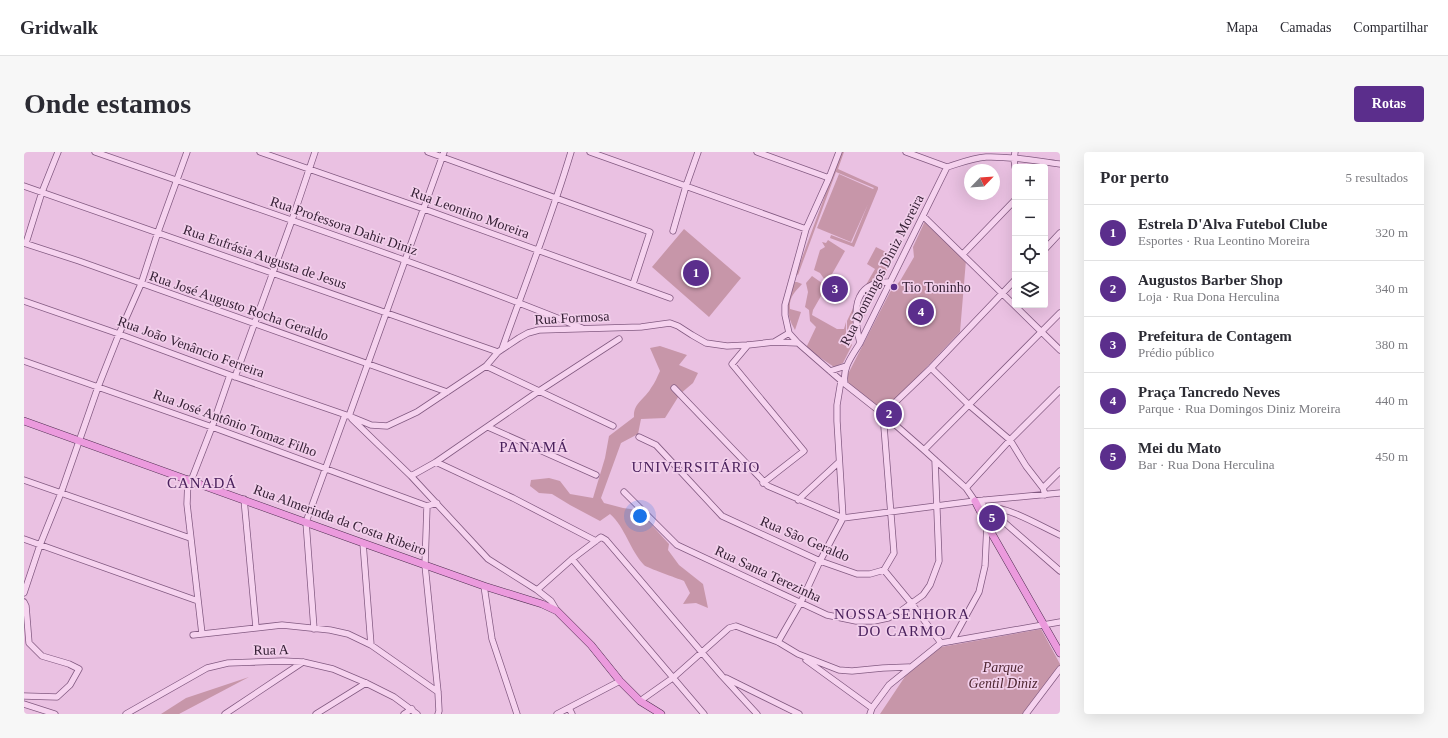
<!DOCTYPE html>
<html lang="pt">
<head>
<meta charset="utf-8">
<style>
	body { margin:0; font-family:"Times New Roman",serif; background:#f7f7f7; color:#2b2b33 }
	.controls { position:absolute; right:12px; top:12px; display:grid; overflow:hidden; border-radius:4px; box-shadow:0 4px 16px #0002 }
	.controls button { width:36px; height:36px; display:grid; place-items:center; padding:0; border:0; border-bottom:1px solid #e1e1e2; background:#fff; color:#2b2b33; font:20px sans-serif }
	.compass { position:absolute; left:940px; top:12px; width:36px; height:36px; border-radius:50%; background:#fff; box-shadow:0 4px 16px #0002; rotate:65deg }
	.you { position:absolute; left:616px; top:364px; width:14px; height:14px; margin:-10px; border:3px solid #fff; border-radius:50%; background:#1a73e8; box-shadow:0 0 0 6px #1a73e833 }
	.badge { display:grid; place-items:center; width:26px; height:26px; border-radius:50%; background:#5b2e8c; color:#fff; font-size:13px; font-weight:700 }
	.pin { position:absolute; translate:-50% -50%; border:2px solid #fff; box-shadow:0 1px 4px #0006 }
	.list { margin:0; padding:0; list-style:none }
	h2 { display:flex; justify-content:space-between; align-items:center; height:52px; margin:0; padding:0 16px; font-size:17px }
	h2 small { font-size:13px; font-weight:400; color:#7c7c81 }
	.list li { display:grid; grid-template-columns:26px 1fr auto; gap:12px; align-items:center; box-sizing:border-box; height:56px; padding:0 16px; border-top:1px solid #e1e1e2 }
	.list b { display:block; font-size:15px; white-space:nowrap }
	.list p { margin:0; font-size:13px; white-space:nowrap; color:#7c7c81 }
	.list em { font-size:13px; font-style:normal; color:#7c7c81 }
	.icon { flex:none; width:22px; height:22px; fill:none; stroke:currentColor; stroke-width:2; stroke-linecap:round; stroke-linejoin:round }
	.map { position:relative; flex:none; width:1036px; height:562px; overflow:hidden; border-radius:4px }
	header { display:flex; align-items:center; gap:24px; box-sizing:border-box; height:56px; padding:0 20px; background:#fff; border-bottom:1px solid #e1e1e2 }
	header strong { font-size:19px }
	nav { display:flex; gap:22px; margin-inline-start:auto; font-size:14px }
	.intro { display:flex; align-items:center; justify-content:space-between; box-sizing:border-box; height:96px; padding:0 24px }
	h1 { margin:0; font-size:28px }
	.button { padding:10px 18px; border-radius:4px; background:#5b2e8c; color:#fff; font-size:14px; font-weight:700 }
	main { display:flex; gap:24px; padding:0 24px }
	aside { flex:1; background:#fff; border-radius:4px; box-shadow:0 4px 16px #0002 }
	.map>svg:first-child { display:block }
	.green { fill:#c796a9 }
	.water { fill:#b8bda3; stroke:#82896b }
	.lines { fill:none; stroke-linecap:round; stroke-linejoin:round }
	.minor-casing { stroke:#825a81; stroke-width:7 }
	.major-casing { stroke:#4e2e50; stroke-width:8 }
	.minor { stroke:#f6d3ef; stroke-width:5.5 }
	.major { stroke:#eb9add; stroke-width:7 }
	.poi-dot { fill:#5b2e8c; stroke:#f2cfeb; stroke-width:1.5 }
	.labels { text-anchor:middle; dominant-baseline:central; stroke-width:3.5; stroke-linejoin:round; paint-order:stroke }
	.street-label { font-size:14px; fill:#321d32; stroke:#f2cfeb }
	.poi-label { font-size:14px; fill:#321d32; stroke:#f2cfeb; text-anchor:start }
	.park-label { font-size:14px; font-style:italic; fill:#4d2530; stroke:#f2cfeb }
	.neighbourhood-label { font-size:15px; letter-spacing:1px; fill:#49205c; stroke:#f2cfeb }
</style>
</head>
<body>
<header>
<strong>Gridwalk</strong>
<nav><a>Mapa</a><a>Camadas</a><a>Compartilhar</a></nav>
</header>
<div class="intro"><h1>Onde estamos</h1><a class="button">Rotas</a></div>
<main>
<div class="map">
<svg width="1036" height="562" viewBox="0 0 1036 562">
	<rect width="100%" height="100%" fill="#eac1e2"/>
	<path class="green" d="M817,0H820L814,17L854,35V37L830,95L806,86L807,83L828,91L844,52L827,90L793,76L815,22L849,37L850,36L812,20L774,123L772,122Z
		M901,69L942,108L936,180L865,255L856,258L823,231L824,222L866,140L876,129L890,105L889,95Z
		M660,77L717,126L685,165L628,115Z
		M804,88L821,99L803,131L796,121L790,118L796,98L801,95L798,90L802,91Z
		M852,95L870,104L859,126L849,129L839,138L851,117L843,112Z
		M788,124L798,131L801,137L789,158L788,163L813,177H820L822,170V184L828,193L819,211L810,215L782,196L792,175L786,169L785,158L781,155L784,140L782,131Z
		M771,130H773L778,132C770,141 765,145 766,157L777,160L771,178C761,162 762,146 771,130Z
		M831,152L829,170L832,182L828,190L823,183V169Z
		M835,152L844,157L834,176Z
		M636,194L663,203L655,213L674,221L669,231L656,242L641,266L617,267L614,282L597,291L577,346L580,351L599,356L614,358L645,392L644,398L655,413L679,432L684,456L672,451L659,452L666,441L660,429C653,426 623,416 620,413C606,398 601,375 586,362L576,369L546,353L528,342L515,341L506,334L507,328L525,326L536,329L546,342L569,346L581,306L585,284L610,265C609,251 621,247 627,236C631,231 633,225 636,219L626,196Z
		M1017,477L1036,512V515L999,562H856L882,523L917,495Z
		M225,525L155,562H137L162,546Z"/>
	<path class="water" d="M901,148L909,155L906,157L908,160L907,163L899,164L895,159L897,150Z"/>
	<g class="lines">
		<g class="minor-casing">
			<path id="minor" d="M71,0C234,57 398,111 558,176
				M236,0L400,57L646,146
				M404,0L626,80L609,132
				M566,0L782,77
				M733,0L805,26
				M815,0L805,26L782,77L761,153V163L765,181L774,191L821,232L859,262L900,298L942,336L951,349
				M882,0L923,15
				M923,15C936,11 949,6 962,5C987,4 1012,9 1036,12
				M991,15L990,7L991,0
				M0,34L474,200
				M899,64L1036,198
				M649,79L662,34L674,0
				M0,91L55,109L423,240
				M2,91L18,40L34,0
				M1021,97L1036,81
				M939,102L991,48
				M0,149L95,182L206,223L325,264L347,273L363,274L393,260L462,214L474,200L495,186L504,181L515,178L617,175L646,171L654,174L668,183L682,191L703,194L724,193L750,190L774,191
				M750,190L765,181
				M836,191C829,163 827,129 866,130
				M724,193L708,212L780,299L739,331
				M478,197C501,132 527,67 547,0
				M0,209L188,275L403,354L413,351
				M462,214L589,274
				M907,216L945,253L986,288L1002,314L1019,336L1021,343
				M806,219L822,214
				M211,225L268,68L291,0
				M821,232C818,216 828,204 836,191L923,15
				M650,236L744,334L819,366L951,349L1036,341
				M859,262L907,216L991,128
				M325,264L420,0
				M328,267L387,324L464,407L513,438L527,449L533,459
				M464,275L572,323
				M615,285L632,293L698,364L796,409L833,422H846L860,418L870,401L859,262
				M900,298L1036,161
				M412,310L489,346L572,389
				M387,324L412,310L515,239L595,187
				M164,327L163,352L178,482
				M0,328L166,386
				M167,329L188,275L206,223
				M942,336L986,288L1036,238
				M1019,336L1036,319
				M600,340L653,393L803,463L832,469H850L864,466L874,461L899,443L906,433L915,409L911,308
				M220,347L232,475
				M774,348L815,310
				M960,348L958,353L961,358
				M403,354L401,413L414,540L415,559L414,562
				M966,355C989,357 1016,374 1036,383
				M965,357L1036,419
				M0,387L174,449
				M339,391L347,493
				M548,407L680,562
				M860,418L888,452L917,491
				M460,434L468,487L493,562
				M513,438L548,407L577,385L582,388L698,524L733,562
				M0,441L16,393L37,341L74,235L95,182L117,132L134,80L163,0
				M0,450L2,454L5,491L18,504L45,512L55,517L46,533L33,545L0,544
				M290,477L282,370L321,263
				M169,483L258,473L306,478L324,482L347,493L414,540
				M928,489L955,440L961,414L963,373
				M754,490L777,450L796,409L819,366L813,269V253L817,229
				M782,508L848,556
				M702,526L775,562
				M616,549L650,525L705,476L712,474L754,490L774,502L815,518L828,519L859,516L885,515
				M0,552L31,562
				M545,556L548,562
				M102,562L183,516L204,511L259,509L279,510L309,517L342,531L370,545L393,562
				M201,562L279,510
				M292,562L342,531
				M380,562L388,557
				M533,562L596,529
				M846,562L848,556L865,533L917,491L1036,470
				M1002,562L1036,517"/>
		</g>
		<g class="major-casing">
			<path id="major" d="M0,269L339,391L460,434L518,452L533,459L567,493L596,529L616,549L637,562
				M951,349L968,382L1036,501"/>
		</g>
		<use href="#minor" class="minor"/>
		<use href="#major" class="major"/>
	</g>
	<circle class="poi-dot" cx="870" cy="135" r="4"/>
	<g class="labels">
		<g class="street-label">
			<text transform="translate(446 61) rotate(20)">Rua Leontino Moreira</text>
			<text transform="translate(320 74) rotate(19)">Rua Professora Dahir Diniz</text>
			<text transform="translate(241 105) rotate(19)">Rua Eufrásia Augusta de Jesus</text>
			<text transform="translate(858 118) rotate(-63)">Rua Domingos Diniz Moreira</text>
			<text transform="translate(215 154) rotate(19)">Rua José Augusto Rocha Geraldo</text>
			<text transform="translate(548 166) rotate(-3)">Rua Formosa</text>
			<text transform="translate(167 195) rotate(20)">Rua João Venâncio Ferreira</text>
			<text transform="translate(211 271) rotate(20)">Rua José Antônio Tomaz Filho</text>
			<text transform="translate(316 368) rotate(20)">Rua Almerinda da Costa Ribeiro</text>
			<text transform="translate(781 387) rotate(23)">Rua São Geraldo</text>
			<text transform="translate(744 422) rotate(25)">Rua Santa Terezinha</text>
			<text transform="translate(247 498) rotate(-1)">Rua A</text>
		</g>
		<g class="poi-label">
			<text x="878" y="135">Tio Toninho</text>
		</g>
		<g class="park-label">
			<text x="979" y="515">Parque<tspan x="979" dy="16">Gentil Diniz</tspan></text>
		</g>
		<g class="neighbourhood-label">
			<text x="510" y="295">PANAMÁ</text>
			<text x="672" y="315">UNIVERSITÁRIO</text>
			<text x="178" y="331">CANADÁ</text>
			<text x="878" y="462">NOSSA SENHORA<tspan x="878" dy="17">DO CARMO</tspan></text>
		</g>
	</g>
</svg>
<div class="controls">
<button>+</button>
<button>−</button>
<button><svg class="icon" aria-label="locate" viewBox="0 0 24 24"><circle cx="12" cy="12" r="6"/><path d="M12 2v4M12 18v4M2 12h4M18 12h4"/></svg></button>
<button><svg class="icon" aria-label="layers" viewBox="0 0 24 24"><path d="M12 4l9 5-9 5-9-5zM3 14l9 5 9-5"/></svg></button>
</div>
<svg class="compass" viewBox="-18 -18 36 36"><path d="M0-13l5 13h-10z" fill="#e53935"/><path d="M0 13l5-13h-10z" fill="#7c7c81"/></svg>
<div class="you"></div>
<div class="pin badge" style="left:672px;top:121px">1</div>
<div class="pin badge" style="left:865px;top:262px">2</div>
<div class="pin badge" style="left:811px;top:137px">3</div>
<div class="pin badge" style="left:897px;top:160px">4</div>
<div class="pin badge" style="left:968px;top:366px">5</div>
</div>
<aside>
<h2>Por perto<small>5 resultados</small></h2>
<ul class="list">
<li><span class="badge">1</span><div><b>Estrela D'Alva Futebol Clube</b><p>Esportes · Rua Leontino Moreira</p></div><em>320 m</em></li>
<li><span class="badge">2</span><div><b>Augustos Barber Shop</b><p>Loja · Rua Dona Herculina</p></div><em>340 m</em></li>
<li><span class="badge">3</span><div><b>Prefeitura de Contagem</b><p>Prédio público</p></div><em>380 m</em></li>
<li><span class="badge">4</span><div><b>Praça Tancredo Neves</b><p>Parque · Rua Domingos Diniz Moreira</p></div><em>440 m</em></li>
<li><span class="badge">5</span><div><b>Mei du Mato</b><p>Bar · Rua Dona Herculina</p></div><em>450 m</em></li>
</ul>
</aside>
</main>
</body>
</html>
